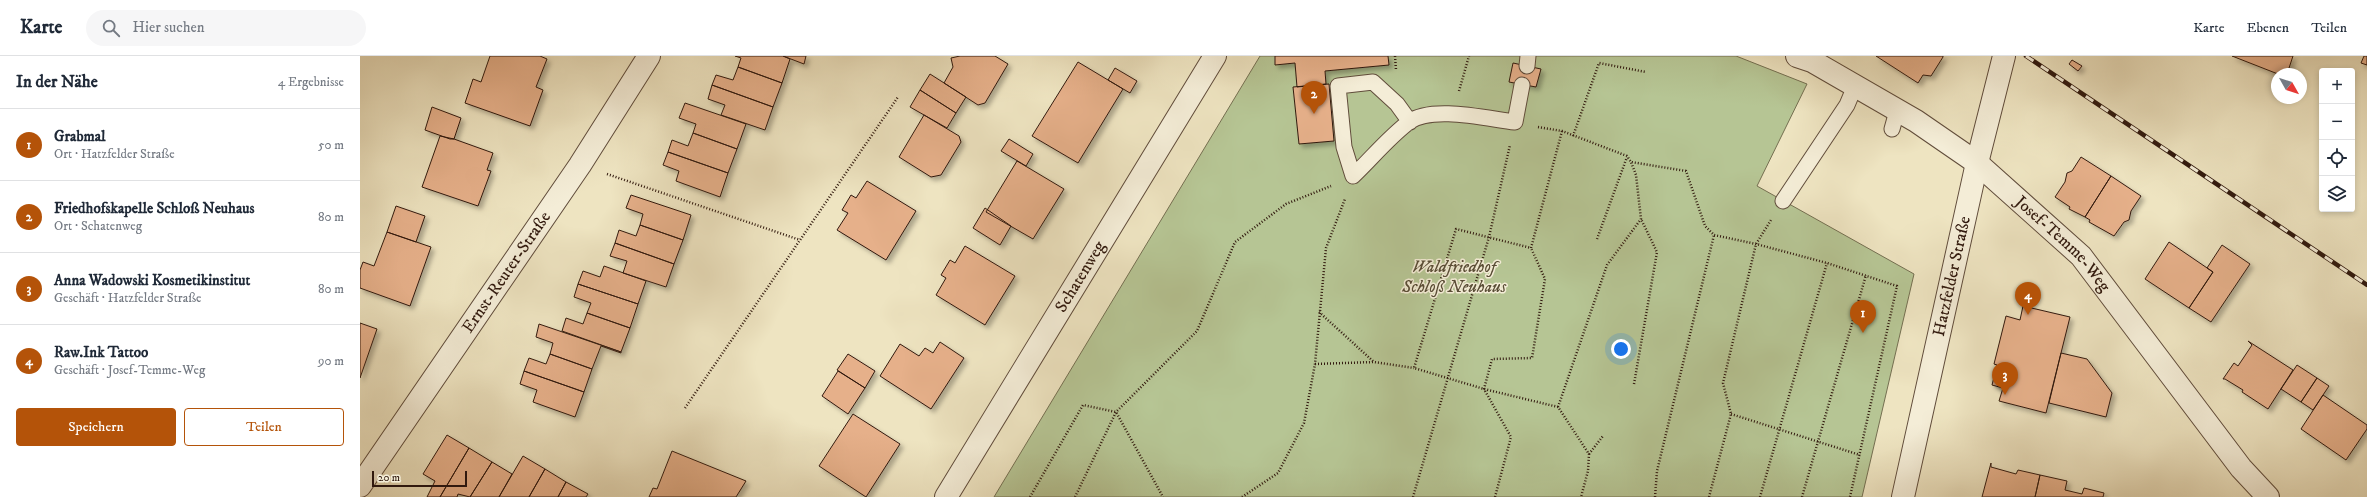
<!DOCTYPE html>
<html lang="de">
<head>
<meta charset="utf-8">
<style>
	body { margin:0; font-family:"IM FELL DW Pica",serif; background:#f6f6f7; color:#1f2937 }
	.controls { position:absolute; right:12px; top:12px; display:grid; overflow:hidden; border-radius:4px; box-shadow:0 2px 6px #0003 }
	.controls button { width:36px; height:36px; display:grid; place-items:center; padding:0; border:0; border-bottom:1px solid #e0e1e3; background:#fff; color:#1f2937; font:20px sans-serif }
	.compass { position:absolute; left:1911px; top:12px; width:36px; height:36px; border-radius:50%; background:#fff; box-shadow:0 2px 6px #0003; rotate:129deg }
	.scale { position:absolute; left:12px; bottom:10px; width:95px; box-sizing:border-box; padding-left:4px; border:2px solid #31190e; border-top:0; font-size:11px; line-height:14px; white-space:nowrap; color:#31190e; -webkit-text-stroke:3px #f4edd7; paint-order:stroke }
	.you { position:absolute; left:1261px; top:293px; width:14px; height:14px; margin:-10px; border:3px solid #fff; border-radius:50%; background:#1a73e8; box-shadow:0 0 0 6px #1a73e833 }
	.badge { display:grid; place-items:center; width:26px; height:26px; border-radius:50%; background:#b45309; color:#fff; font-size:13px; font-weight:700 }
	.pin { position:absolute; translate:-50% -33px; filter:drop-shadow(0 1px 2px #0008) }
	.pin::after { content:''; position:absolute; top:21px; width:14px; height:12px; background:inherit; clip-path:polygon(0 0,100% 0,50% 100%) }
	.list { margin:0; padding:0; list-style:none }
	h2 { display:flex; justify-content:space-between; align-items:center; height:52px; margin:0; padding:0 16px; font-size:17px }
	h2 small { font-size:13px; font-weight:400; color:#747a83 }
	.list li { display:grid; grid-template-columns:26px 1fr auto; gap:12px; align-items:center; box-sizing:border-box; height:72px; padding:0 16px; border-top:1px solid #e0e1e3 }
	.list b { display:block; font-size:15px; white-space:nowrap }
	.list p { margin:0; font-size:13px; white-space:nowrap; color:#747a83 }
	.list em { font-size:13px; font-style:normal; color:#747a83 }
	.actions { display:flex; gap:8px; padding:12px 16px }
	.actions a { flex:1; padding:9px 0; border:1px solid #b45309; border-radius:4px; text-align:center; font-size:14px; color:#b45309 }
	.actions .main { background:#b45309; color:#fff }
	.icon { flex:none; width:22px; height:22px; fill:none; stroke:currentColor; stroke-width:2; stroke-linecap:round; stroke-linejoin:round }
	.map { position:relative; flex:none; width:2007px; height:441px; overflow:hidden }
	header { display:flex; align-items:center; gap:24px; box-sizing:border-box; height:56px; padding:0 20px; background:#fff; border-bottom:1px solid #e0e1e3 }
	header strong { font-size:19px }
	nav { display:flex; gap:22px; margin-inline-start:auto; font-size:14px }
	.search { width:280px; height:36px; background:#f6f6f7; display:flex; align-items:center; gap:10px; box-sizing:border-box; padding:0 14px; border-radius:22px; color:#747a83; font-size:15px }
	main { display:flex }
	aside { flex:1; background:#fff }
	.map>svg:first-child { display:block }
	.green { fill:#b6c594; stroke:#746f51 }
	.building { fill:#e6b08a; stroke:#31190e; filter:url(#shadow) }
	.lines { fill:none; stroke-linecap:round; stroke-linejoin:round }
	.service-casing { stroke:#604c3b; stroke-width:17 }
	.minor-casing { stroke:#604c3b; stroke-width:24 }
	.tertiary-casing { stroke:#604c3b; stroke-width:24 }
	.path { stroke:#31190e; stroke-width:2.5; stroke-dasharray:1 2; stroke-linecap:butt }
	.service { stroke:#f4edd7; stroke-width:15 }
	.minor { stroke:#f4edd7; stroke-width:22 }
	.tertiary { stroke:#f4edd7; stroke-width:22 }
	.rail-casing { stroke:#31190e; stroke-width:4.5 }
	.rail { stroke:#f4edd7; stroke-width:3; stroke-dasharray:9; stroke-linecap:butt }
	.labels { text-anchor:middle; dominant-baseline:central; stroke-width:3; stroke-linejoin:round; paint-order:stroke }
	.street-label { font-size:17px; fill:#31190e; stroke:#f4edd7 }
	.park-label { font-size:17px; font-style:italic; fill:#594d36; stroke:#f4edd7 }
</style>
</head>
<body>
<header>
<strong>Karte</strong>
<div class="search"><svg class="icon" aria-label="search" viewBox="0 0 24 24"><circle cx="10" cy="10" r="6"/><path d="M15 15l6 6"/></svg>Hier suchen</div>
<nav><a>Karte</a><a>Ebenen</a><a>Teilen</a></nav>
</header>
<main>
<aside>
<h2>In der Nähe<small>4 Ergebnisse</small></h2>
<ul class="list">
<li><span class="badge">1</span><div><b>Grabmal</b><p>Ort · Hatzfelder Straße</p></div><em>50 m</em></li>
<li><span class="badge">2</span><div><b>Friedhofskapelle Schloß Neuhaus</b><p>Ort · Schatenweg</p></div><em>80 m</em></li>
<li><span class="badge">3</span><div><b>Anna Wadowski Kosmetikinstitut</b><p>Geschäft · Hatzfelder Straße</p></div><em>80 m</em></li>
<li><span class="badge">4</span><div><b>Raw.Ink Tattoo</b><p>Geschäft · Josef-Temme-Weg</p></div><em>90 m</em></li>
</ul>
<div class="actions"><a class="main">Speichern</a><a>Teilen</a></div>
</aside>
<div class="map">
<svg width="2007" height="441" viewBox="0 0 2007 441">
	<defs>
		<filter id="shadow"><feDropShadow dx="3.5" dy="3.5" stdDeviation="2" flood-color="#0004"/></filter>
	</defs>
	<rect width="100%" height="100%" fill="#eee4c1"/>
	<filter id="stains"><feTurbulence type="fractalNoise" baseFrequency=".005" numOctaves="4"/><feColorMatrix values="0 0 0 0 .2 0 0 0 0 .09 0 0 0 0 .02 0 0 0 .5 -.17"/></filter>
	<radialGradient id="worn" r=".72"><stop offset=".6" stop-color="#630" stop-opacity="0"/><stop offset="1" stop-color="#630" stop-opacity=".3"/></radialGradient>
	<path class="green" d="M900,0H1376L1447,28L1397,130L1554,218L1502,441H634Z"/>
	<path class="building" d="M130,0H180L187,3L176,31L183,34L170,70L105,47L113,23L121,26Z
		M375,0H423L430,3L422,27L378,11L381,2Z
		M423,0H446L444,8Z
		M635,0L648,8L625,47L618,49L584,27L593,11L591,2L600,0Z
		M915,0H1028L1029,9L965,15L966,28L937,31L935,7L915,9Z
		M1516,0H1583V1L1571,20L1563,19L1558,27Z
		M1872,0H1933L1927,18H1918Z
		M2004,0H2007V9L2001,7Z
		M1712,4L1722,10L1718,15L1709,8Z
		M718,6L763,33L718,107L672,80Z
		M1153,7L1181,13L1176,31L1149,26Z
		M378,11L422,27L413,51L352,29L356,19L373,24Z
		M755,12L777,25L770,37L748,24Z
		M570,18L606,41L596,57L560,34Z
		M969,28L974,85L939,88L933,31Z
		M352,29L413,51L405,74L361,59L365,49L348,43Z
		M560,34L596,57L587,72L550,51Z
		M325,47L386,68L377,93L333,77L336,68L319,62Z
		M72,51L101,62L94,83H90L65,74Z
		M564,59L599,80L601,86L581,119L571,121L539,101Z
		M333,77L377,93L368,117L308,96L312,84L328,90Z
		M80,80L94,83L133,97L127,114L131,115L118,150L62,131Z
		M649,83L673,98L666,110L641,95Z
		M308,96L368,117L360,141L316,125L319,115L303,109Z
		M1721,101L1751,120L1725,161L1709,153L1710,151L1695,141L1705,126L1707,117L1712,115Z
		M657,105L704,133L673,183L626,156Z
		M1751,120L1781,140L1771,155L1769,164L1764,166L1754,180L1729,166L1730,164L1725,161Z
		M507,125L556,155L526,204L477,174L488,157L482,154L491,139L496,142Z
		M271,139L331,159L323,184L280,169L283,158L266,152Z
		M36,150L65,160L56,186L27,176Z
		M625,152L651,170L640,189L613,172Z
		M280,169L323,184L314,208L255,187L259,174L276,180Z
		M27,176L71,191L50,250L0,232V214L3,206L14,210Z
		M1809,186L1853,216L1829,252L1785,223Z
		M255,187L314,208L306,231L263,217L267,205L250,200Z
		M1862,189L1890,208L1851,266L1829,252L1853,216L1847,212Z
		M605,190L655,220L625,269L576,239L586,222L581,219L590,204L595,207Z
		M244,210L286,225L278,248L218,228L223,215L240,221Z
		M218,228L278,248L270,272L227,257L231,247L214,241Z
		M1663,250L1710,261L1686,357L1639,345L1643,332L1632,329L1637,309L1634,308L1646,260L1660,264Z
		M227,257L270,272L261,296L202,275L206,262L223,268Z
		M0,267L17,273L0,322Z
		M179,268L261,296V297L241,290L232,313L190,298L193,287L176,281Z
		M1888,285L1933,314L1908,353L1882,336L1883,334L1865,323H1863L1874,307L1878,310L1892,289Z
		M580,286L604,302L571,353L520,320L540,288L559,300L565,292L573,297Z
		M1701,297L1727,303L1752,337L1746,361L1689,347Z
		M190,298L232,313L224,336L164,315L169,302L186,308Z
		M488,298L515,315L505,332L477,314Z
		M1937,309L1957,322L1941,346L1921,333Z
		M164,315L224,336L215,361L173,346L177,334L160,328Z
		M478,315L505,332L488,358L462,340Z
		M1957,322L1969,330L1953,354L1941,346Z
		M1963,339L2007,369V373L1986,404L1941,373Z
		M493,358L540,388L506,441L459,410Z
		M87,379L109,392L80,441H67L75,425L63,418Z
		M109,392L132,406L110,441L98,438L97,441H80Z
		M312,395L386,425L376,441H289L293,432L297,433Z
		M163,400L185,413L169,441H139Z
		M132,406L152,418L139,441H110Z
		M1631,407V411L1656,418L1658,414L1680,419L1675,441H1622Z
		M185,413L206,426L198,441H169Z
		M1680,419L1707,425L1705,434L1722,438L1724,432L1744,437L1743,441H1675Z
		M206,426L228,438L226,441H198Z"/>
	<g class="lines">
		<g class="service-casing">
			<path id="service" d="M1167,10L1168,0
				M1050,66L1037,48L1013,26L978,30L984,91L993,120C1011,103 1029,81 1049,66C1072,49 1128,63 1155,66L1162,29
				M1532,73L1537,55
				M1423,145L1487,49L1495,30"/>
		</g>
		<g class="minor-casing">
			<g id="minor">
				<path id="s1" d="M1437,0L1452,5L1556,65L1617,107L1721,200L1881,412L1908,441"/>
				<path id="s2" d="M0,430L220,109L289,0"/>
				<path id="s3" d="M586,441L855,0"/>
			</g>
		</g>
		<g class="tertiary-casing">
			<g id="tertiary">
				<path id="s4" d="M1543,441L1617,107L1644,0"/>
			</g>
		</g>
		<path class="path" d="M1035,0L1036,14
			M1099,35L1109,0
			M1178,71L1202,75L1267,100L1271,106L1326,115L1345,170L1354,179L1396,188L1467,207L1537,230L1490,441
			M1202,75L1171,192L1096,173L1054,312L1124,333L1198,351L1229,398L1228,415L1221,441
			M1213,80L1239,7L1286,16
			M247,118L440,184
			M1237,183L1267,101
			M959,256L1014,306
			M955,308L1014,306L1054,312
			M1274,328L1297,196L1281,163
			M1198,351L1247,209L1281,163L1276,119L1271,106
			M325,352L538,41
			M1371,358L1500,399
			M1229,398L1243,380
			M670,441L723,349L756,356L803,441
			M715,441L756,356L837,275L875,186L926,148L971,130
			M882,441L918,417L944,367L955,308L966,192L985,143
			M1053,441L1129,181L1150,89
			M1135,441L1151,381L1124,333L1132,303L1172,302L1185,223L1171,192
			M1295,441L1297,415L1354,179
			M1349,441L1371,358L1363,327L1396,188L1411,164
			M1400,441L1467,207
			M1442,441L1506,219"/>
		<use href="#service" class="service"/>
		<use href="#minor" class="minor"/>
		<use href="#tertiary" class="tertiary"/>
		<g class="rail-casing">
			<path id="rail" d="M1666,0L2007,229"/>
		</g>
		<use href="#rail" class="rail"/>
	</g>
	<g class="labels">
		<g class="street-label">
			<text stroke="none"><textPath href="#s1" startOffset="328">Josef-Temme-Weg</textPath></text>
			<text stroke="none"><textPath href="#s2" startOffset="259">Ernst-Reuter-Straße</textPath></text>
			<text stroke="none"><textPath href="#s3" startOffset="258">Schatenweg</textPath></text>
			<text stroke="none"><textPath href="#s4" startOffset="226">Hatzfelder Straße</textPath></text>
		</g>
		<g class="park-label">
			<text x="1094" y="211">Waldfriedhof<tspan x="1094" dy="20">Schloß Neuhaus</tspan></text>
		</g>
	</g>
	<rect width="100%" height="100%" filter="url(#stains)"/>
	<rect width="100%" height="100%" fill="url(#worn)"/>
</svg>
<div class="controls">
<button>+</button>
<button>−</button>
<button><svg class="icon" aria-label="locate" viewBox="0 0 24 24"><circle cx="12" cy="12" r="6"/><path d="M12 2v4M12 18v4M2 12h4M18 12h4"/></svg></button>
<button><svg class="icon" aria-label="layers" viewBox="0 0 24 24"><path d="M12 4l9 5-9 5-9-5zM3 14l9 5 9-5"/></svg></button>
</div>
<svg class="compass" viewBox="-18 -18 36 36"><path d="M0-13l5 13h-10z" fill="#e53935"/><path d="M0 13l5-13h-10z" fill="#747a83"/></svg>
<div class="scale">20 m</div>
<div class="you"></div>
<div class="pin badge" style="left:1503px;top:277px">1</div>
<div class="pin badge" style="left:954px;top:58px">2</div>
<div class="pin badge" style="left:1645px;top:339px">3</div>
<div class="pin badge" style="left:1668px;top:259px">4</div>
</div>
</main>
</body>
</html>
